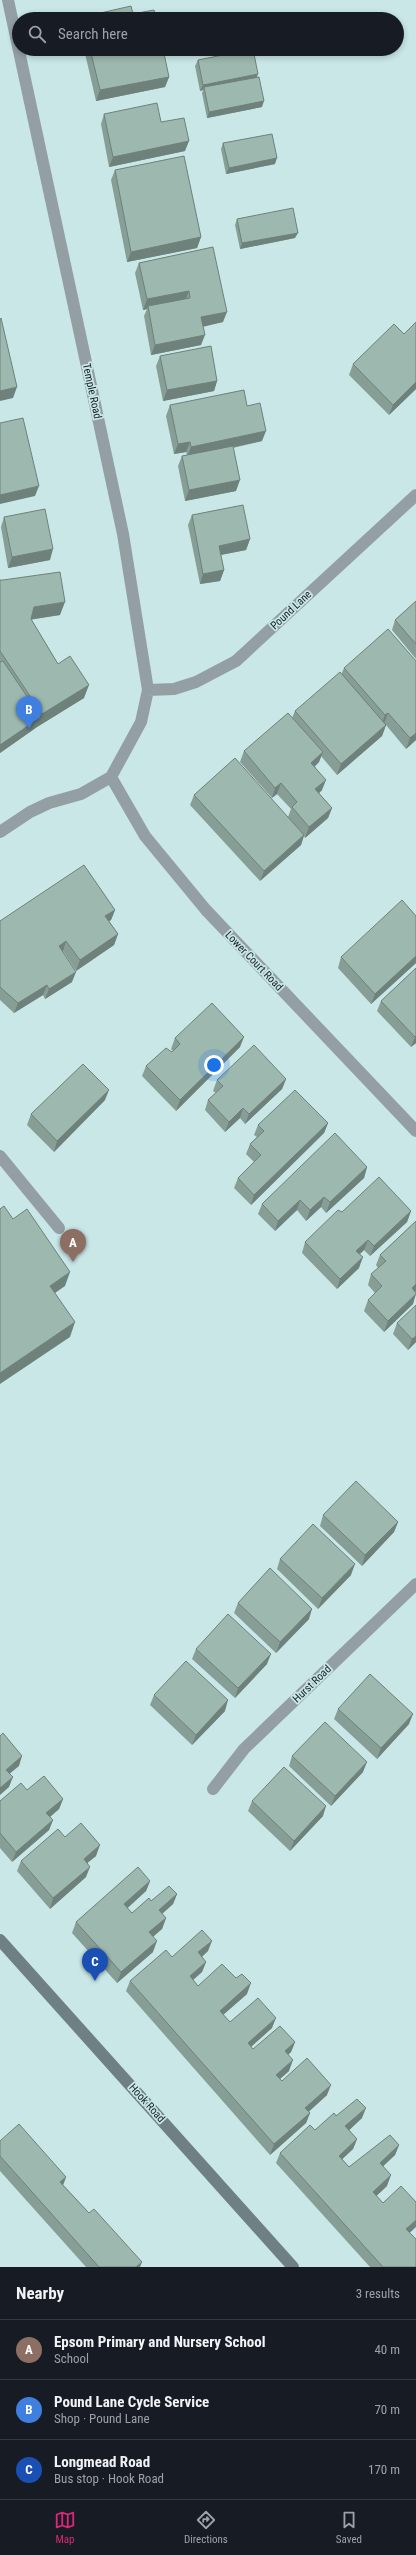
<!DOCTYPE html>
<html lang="en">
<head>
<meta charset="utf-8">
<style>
	body { margin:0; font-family:"Roboto Condensed",sans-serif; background:#242831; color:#f1f3f6 }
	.you { position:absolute; left:214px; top:1065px; width:14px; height:14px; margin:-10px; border:3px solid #fff; border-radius:50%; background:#1a73e8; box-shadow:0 0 0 6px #1a73e833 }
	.badge { display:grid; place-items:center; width:26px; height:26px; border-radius:50%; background:#db2777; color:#fff; font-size:13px; font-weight:700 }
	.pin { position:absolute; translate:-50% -33px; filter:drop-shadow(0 1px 2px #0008) }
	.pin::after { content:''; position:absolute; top:21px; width:14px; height:12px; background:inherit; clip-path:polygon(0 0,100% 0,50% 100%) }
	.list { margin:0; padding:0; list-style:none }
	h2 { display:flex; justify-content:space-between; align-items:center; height:52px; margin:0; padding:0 16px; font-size:17px }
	h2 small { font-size:13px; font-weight:400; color:#9ea1a6 }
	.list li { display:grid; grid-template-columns:26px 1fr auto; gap:12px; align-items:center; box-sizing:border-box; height:60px; padding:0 16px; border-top:1px solid #363941 }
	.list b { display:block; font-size:15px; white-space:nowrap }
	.list p { margin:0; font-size:13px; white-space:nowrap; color:#9ea1a6 }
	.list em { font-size:13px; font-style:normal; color:#9ea1a6 }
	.icon { flex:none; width:22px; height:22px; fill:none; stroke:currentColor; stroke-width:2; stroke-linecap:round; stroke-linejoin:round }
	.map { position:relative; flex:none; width:416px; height:2267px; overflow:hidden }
	.search { position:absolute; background:#171b24; box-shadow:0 2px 6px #0003; left:12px; right:12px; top:12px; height:44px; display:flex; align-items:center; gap:10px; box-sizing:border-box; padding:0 14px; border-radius:22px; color:#9ea1a6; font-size:15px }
	.sheet { height:232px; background:#171b24 }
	nav { display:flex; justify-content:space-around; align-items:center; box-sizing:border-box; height:56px; border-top:1px solid #363941; background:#171b24; font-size:11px; color:#9ea1a6 }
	nav a { display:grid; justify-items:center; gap:2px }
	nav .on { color:#db2777 }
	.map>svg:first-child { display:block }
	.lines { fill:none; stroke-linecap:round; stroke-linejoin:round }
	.lane { stroke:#949fa3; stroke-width:12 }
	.street { stroke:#949fa3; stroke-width:12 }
	.secondary { stroke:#6f8085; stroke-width:12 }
	.wall { fill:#879e96 }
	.shaded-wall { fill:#6e817a }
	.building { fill:#9db8af; stroke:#6e817a }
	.labels { text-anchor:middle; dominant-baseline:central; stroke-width:3.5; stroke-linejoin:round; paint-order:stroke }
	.street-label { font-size:11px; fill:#172222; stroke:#c9e7e7 }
</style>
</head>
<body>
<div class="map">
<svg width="416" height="2267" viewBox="0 0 416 2267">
	<rect width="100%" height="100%" fill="#c9e7e7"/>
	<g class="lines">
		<path class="lane" d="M0,1156L59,1228"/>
		<path class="street" d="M148,690L174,689L196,682L236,661L416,495
			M111,777L145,836L206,910L416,1131
			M0,832L30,812L49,803L81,794L111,777L141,722L148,690L123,534L8,0
			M213,1789L244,1749L416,1584"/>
		<path class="secondary" d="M0,1940L293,2267"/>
	</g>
	<path class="wall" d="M84,49H163L169,77L165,87L96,101Z
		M198,60L257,77L262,107L207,118L202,93L203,90L200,91L195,66Z
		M104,114L161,122L185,151L109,167L101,124Z
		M223,143L275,164L226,174L221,149Z
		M115,170L201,237L197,248L127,262L111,180Z
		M237,219L295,238L240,249L235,225Z
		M213,247L223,322L203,326L201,345L151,355L144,316L147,309L143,310L135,273L139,263Z
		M416,322V389L389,415L349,375L353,364L404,334Z
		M160,356L217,381L214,391L163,401L156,366Z
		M170,405L247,406L262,441L233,448L236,491L185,501L178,466L182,456L187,455L186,452L174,454L166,416Z
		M192,515L250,539L246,550L221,555L224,570L220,581L200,584L188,525Z
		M4,517L50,560L8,568L1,527Z
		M0,580L60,615L31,619L58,664L84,698L37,727L0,753Z
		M416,601V659L392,630L395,620Z
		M344,668L416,740L406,749L386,725L382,736L337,775L321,756L319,762L315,766L322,790L319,793L332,808L328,818L305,838L304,836L301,845L260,881L190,805L194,795L288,817L291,809L277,794L272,798L240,762L244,751L292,718L295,711L341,675Z
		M115,910L111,920L109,921L118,934L114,945L76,971L63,951L72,982L45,999L43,995L14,1013L0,1000V921Z
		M416,916V963L371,1004L338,968L341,957Z
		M416,968V1043L411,1047L377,1011L381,1001Z
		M175,1038L240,1047L176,1111L142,1076L146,1066L173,1051L171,1049Z
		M286,1079L282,1089L245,1124L240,1118L225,1132L205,1110L208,1100L216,1093L213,1091L217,1080Z
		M105,1100L54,1152L27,1125L31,1114Z
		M328,1123L324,1133L251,1205L234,1188L238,1178L254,1162L246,1154L250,1144L257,1137L254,1135L258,1125Z
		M367,1167L364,1178L326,1213L321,1207L306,1221L297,1210L275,1231L258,1214L262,1204Z
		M411,1211L407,1222L370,1256L364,1250L360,1254L359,1268L337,1289L302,1253L305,1242L342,1212Z
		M416,1221V1291L415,1292L413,1304L384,1332L364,1311L368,1300L375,1293L368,1285L371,1274L378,1268L376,1265L380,1255Z
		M397,1323L416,1342L408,1350L393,1334Z
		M323,1515L398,1522L394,1532L362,1566L320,1526Z
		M280,1559L351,1575L318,1609L277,1569Z
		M238,1603L309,1619L276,1653L234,1613Z
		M196,1649L267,1664L235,1698L192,1659Z
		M154,1695L225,1711L192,1745L150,1705Z
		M338,1709L409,1724L377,1759L334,1719Z
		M292,1756L363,1772L331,1806L289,1766Z
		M27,1790L63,1799L59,1809L50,1817L53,1820L49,1830L12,1862L0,1848V1801Z
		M252,1801L323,1816L290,1851L248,1811Z
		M65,1837L96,1856L87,1863L86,1877L50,1909L17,1871L21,1861Z
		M150,1881L146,1891L127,1908L132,1913L151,1901L177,1894L173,1904L162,1914L166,1918L162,1929L153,1936V1952L117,1983L72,1933L76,1922Z
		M208,1951L202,1957L206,1962L202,1972L193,1980L198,1986L247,1994L223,2015L230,2022L272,2028L251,2047L253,2049L295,2042L291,2052L288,2055L289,2071L280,2079L282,2081L327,2095L309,2111L310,2113L306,2123L270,2155L126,1991L130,1981L172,1957Z
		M336,2116L362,2118L349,2130L357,2139L353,2149L342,2159L349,2167L399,2145L395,2155L383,2166L387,2186L376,2196L410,2233L416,2267H370L276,2163L280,2153L315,2130Z
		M0,2141L66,2177L63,2185L89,2213L140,2267H86L0,2171Z"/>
	<path class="shaded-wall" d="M258,74L256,80L204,87L203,90L200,91L203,85Z
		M169,77L165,87L96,101L100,90Z
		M264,101L262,107L207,118L209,112Z
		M189,141L185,151L109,167L113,157Z
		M277,158L275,164L226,174L229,168Z
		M298,233L295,238L240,249L242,243Z
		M201,237L197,248L127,262L131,252Z
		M189,291L185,301L148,306L147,309L143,310L147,299Z
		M227,312L223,322L198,328L201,317Z
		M205,335L201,345L151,355L155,345Z
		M217,381L214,391L163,401L167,390Z
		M416,382V389L389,415L393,405Z
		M17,387L13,398L0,401V391Z
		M266,431L262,441L187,457L191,447Z
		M190,442L186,452L174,454L178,444Z
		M240,480L236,491L185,501L189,490Z
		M39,486L35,496L0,504V495Z
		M250,539L246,550L215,556L219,546Z
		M53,549L50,560L8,568L12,557Z
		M224,570L220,581L200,584L203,574Z
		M65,602L60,615L29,620L34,607Z
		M89,685L84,698L37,727L0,753V745L41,717L42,714Z
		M388,713L384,723L381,726L385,715Z
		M386,725L382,736L337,775L341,764Z
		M416,733V740L406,749L410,738Z
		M323,752L319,762L308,773L311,763Z
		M326,780L322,790L312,800L315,789Z
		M281,783L277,794L272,798L275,788Z
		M332,808L328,818L305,838L309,827Z
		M304,835L301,845L260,881L264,871Z
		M115,910L111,920L102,926L105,916Z
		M118,934L114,945L76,971L80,960Z
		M66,941L63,951L59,946Z
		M416,956V963L371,1004L375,994Z
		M76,972L72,982L45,999L49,989Z
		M47,985L43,995L14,1013L18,1003Z
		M416,1036V1043L411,1047L415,1037Z
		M244,1037L240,1047L176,1111L180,1100Z
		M286,1079L282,1089L245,1124L249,1114Z
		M109,1090L105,1100L54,1152L57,1141Z
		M243,1108L240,1118L225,1132L229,1122Z
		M328,1123L324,1133L251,1205L254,1195Z
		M367,1167L364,1178L326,1213L330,1202Z
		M324,1197L321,1207L306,1221L310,1210Z
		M300,1200L297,1210L275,1231L278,1221Z
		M411,1211L407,1222L370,1256L374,1246Z
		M368,1240L364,1250L352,1261L356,1251Z
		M363,1257L359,1268L337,1289L340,1279Z
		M70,1272L65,1286L45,1300L50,1286Z
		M416,1284V1291L408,1299L412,1288Z
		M416,1294L413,1304L384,1332L388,1321Z
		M75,1322L70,1337L0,1384V1373Z
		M416,1336V1342L408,1350L412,1339Z
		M398,1522L394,1532L362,1566L365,1555Z
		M355,1564L351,1575L318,1609L322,1598Z
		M312,1609L309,1619L276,1653L280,1642Z
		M271,1654L267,1664L235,1698L238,1688Z
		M228,1700L225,1711L192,1745L196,1735Z
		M413,1714L409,1724L377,1759L381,1748Z
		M22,1756L19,1766L2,1780L6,1770Z
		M367,1762L363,1772L331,1806L335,1796Z
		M13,1777L9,1787L0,1795V1788Z
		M63,1799L59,1809L43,1823L46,1813Z
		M326,1806L323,1816L290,1851L294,1841Z
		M53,1820L49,1830L12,1862L16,1852Z
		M100,1845L96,1856L80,1869L84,1859Z
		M90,1867L86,1877L50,1909L53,1898Z
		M150,1881L146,1891L120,1915L124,1904Z
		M177,1894L173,1904L155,1920L159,1910Z
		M166,1918L162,1929L146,1943L149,1932Z
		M157,1941L153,1952L117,1983L121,1972Z
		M212,1941L208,1951L194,1963L198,1952Z
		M206,1962L202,1972L186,1986L190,1976Z
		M251,1983L247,1994L216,2021L220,2011Z
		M276,2018L272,2028L244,2053L248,2043Z
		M295,2042L291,2052L281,2061L285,2051Z
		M293,2060L289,2071L273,2085L276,2075Z
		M331,2085L327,2095L302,2118L305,2108Z
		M366,2108L362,2118L342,2137L345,2126Z
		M310,2113L306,2123L270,2155L274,2144Z
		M357,2139L353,2149L335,2166L339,2156Z
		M399,2145L395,2155L376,2173L380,2163Z
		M391,2175L387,2186L369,2203L373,2192Z
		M66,2177L62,2188L60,2182Z
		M416,2220V2227L403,2239L406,2229Z
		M142,2262L140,2267H136Z"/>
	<path class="building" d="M131,6L133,14L154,10L156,19H84L83,17Z
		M90,49H163L169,77L100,90Z
		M253,49L258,74L203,85L198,60Z
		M259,77L264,101L209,112L204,87Z
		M157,103L161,122L184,118L189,141L113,157L104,114Z
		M272,134L277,158L229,168L223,143Z
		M184,156L201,237L131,252L115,170Z
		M293,208L298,233L242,243L237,219Z
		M213,247L227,312L201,317L205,335L155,345L148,306L190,298L189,291L147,299L139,263Z
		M1,318L17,387L0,391V319Z
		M416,322V382L393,405L353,364L394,324L404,334Z
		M211,346L217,381L167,390L160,356Z
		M244,390L247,406L260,403L266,431L191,447L190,442L178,444L170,405Z
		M23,418L39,486L0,495V423Z
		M233,446L240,480L189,490L182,456Z
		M243,505L250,539L219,546L224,570L203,574L192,515Z
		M45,509L53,549L12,557L4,517Z
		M60,572L65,602L34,607L31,619L58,664L70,656L89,685L42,714L0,651V580H3Z
		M416,601V644L395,620Z
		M388,629L416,661V733L410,738L388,713L385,715L344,668Z
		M3,661L41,717L0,745V662Z
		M340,672L386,725L341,764L295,711Z
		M288,713L323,752L311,763L326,780L315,789L332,808L309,827L292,807L297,802L281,783L275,788L244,751Z
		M235,758L304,835L264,871L194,795Z
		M84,865L115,910L105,916L118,934L80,960L66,941L62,944L59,946L76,972L49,989L47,985L18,1003L0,987V921Z
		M402,900L416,916V956L375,994L341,957Z
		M416,968V1036L415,1037L381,1001Z
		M212,1003L244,1037L180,1100L146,1066L166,1048L172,1052L180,1044L175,1038Z
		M254,1045L286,1079L249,1114L243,1108L229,1122L208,1100L223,1086L217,1080Z
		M83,1064L109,1090L57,1141L31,1114Z
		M295,1090L328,1123L254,1195L238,1178L261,1155L250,1144L264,1131L258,1125Z
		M335,1133L367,1167L330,1202L324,1197L310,1210L300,1200L278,1221L262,1204Z
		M379,1177L411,1211L374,1246L368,1240L356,1251L363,1257L340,1279L305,1242L338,1210L342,1212Z
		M4,1206L13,1219L27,1209L70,1272L50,1286L75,1322L0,1373V1209Z
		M416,1221V1284L412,1288L416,1293V1294L388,1321L368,1300L382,1286L371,1274L386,1261L380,1255Z
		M416,1305V1336L412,1339L397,1323Z
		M356,1481L398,1522L365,1555L323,1515Z
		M313,1524L355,1564L322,1598L280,1559Z
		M270,1568L312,1609L280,1642L238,1603Z
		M228,1614L271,1654L238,1688L196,1649Z
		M186,1661L228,1700L196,1735L154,1695Z
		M370,1674L413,1714L381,1748L338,1709Z
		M325,1722L367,1762L335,1796L292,1756Z
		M3,1733L22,1756L6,1770L13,1777L0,1788V1736Z
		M284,1767L326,1806L294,1841L252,1801Z
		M44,1776L63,1799L46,1813L53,1820L16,1852L0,1833V1801L21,1783L27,1790Z
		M81,1823L100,1845L84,1859L90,1867L53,1898L21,1861L58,1829L65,1837Z
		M138,1867L150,1881L124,1904L132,1913L149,1898L151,1901L169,1886L177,1894L159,1910L166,1918L149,1932L157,1941L121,1972L76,1922Z
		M202,1930L212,1941L198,1952L206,1962L190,1976L198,1986L222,1964L236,1978L242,1974L251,1983L220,2011L230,2022L258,1998L276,2018L248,2043L253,2049L280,2026L295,2042L285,2051L293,2060L276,2075L282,2081L307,2058L331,2085L305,2108L310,2113L274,2144L130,1981L166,1950L172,1957Z
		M357,2099L366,2108L345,2126L357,2139L339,2156L349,2167L390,2135L399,2145L380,2163L391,2175L373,2192L383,2203L401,2186L416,2202V2220L406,2229L416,2239V2267H383L280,2153L310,2125L315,2130L334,2113L336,2116Z
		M19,2124L66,2177L60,2182L89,2213L94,2209L142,2262L136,2267H99L0,2156V2141Z"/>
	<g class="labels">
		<g class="street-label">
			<text transform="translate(92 391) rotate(78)">Temple Road</text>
			<text transform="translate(291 610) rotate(-43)">Pound Lane</text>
			<text transform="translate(254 961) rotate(46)">Lower Court Road</text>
			<text transform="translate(312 1684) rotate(-44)">Hurst Road</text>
			<text transform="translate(147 2103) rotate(48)">Hook Road</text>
		</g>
	</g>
</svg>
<div class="you"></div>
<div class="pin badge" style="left:73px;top:1262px;background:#8d6e63">A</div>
<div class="pin badge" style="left:29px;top:729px;background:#3f7fe0">B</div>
<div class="pin badge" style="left:95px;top:1981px;background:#1a4fb4">C</div>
<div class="search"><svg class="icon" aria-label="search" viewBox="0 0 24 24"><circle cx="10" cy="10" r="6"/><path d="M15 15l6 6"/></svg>Search here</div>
</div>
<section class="sheet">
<h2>Nearby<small>3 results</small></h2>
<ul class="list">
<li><span class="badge" style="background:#8d6e63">A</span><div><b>Epsom Primary and Nursery School</b><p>School</p></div><em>40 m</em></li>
<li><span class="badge" style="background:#3f7fe0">B</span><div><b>Pound Lane Cycle Service</b><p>Shop · Pound Lane</p></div><em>70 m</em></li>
<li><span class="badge" style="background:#1a4fb4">C</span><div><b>Longmead Road</b><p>Bus stop · Hook Road</p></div><em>170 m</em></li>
</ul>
</section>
<nav>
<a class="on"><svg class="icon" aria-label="map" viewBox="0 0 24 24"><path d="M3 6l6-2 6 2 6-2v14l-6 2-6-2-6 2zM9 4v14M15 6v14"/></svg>Map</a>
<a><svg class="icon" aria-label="directions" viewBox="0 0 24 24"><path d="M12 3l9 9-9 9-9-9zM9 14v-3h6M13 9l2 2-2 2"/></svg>Directions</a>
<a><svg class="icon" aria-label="saved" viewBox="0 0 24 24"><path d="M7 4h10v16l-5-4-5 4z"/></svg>Saved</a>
</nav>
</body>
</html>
